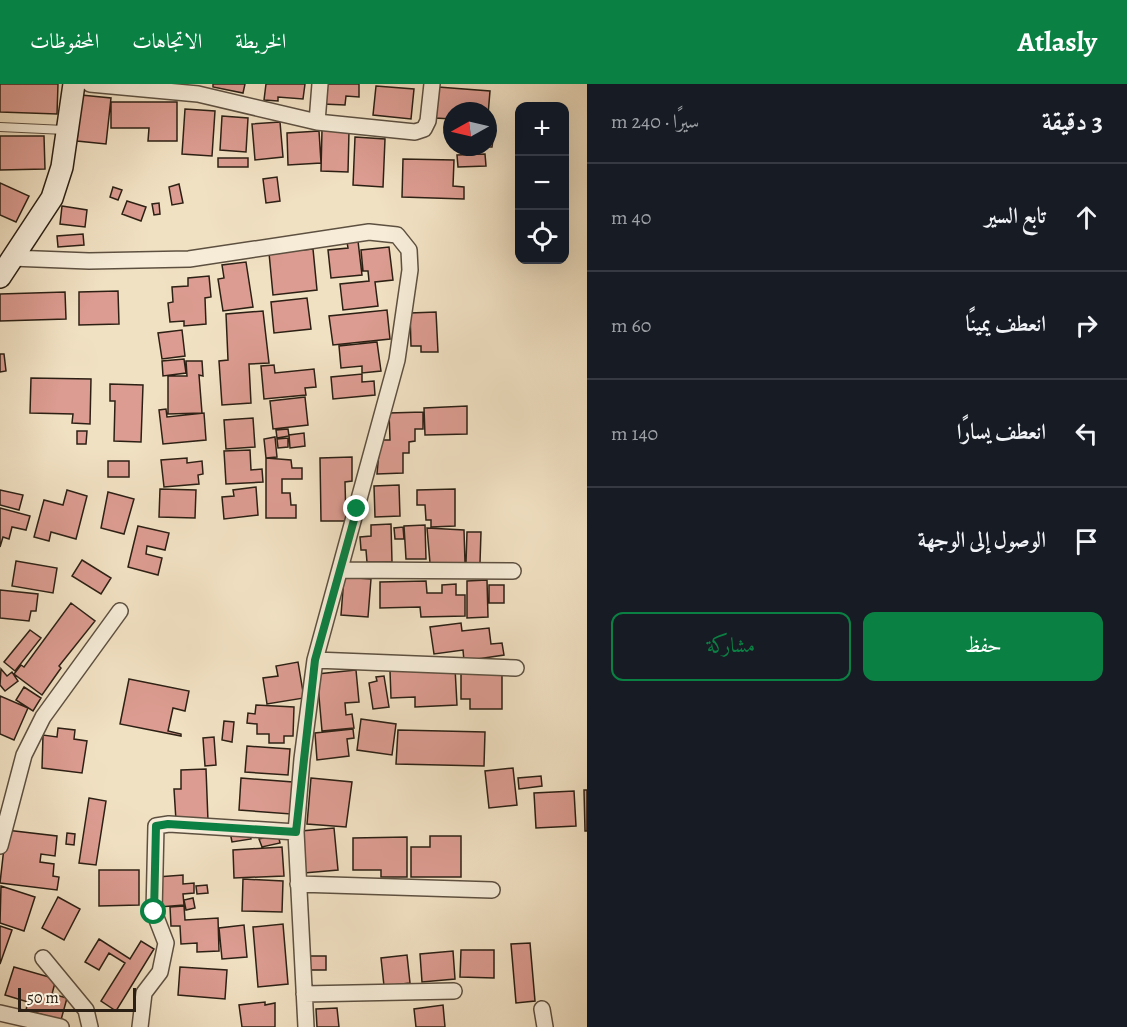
<!DOCTYPE html>
<html lang="ar">
<head>
<meta charset="utf-8">
<style>
	body { margin:0; font-family:Alegreya,Amiri,serif; background:#20242c; color:#f1f3f6; direction:rtl }
	.controls { position:absolute; right:18px; top:18px; display:grid; overflow:hidden; border-radius:12px; box-shadow:0 6px 24px #0002 }
	.controls button { width:54px; height:54px; display:grid; place-items:center; padding:0; border:0; border-bottom:2px solid #363941; background:#171b24; color:#f1f3f6; font:30px sans-serif }
	.compass { position:absolute; left:443px; top:18px; width:54px; height:54px; border-radius:50%; background:#171b24; box-shadow:0 6px 24px #0002; rotate:262deg }
	.scale { position:absolute; left:18px; bottom:15px; width:118px; box-sizing:border-box; padding-left:6px; border:3px solid #2c2014; border-top:0; font-size:16px; line-height:21px; white-space:nowrap; color:#2c2014; -webkit-text-stroke:4px #f6ecd8; paint-order:stroke }
	.stop { position:absolute; width:18px; height:18px; margin:-14px; border:4px solid #0b8043; border-radius:50%; background:#fff }
	.stop.end { background:#0b8043; border-color:#fff; box-shadow:0 2px 6px #0008 }
	.list { margin:0; padding:0; list-style:none }
	h2 { display:flex; justify-content:space-between; align-items:center; height:78px; margin:0; padding:0 24px; font-size:26px }
	h2 small { font-size:20px; font-weight:400; color:#9ea1a6 }
	.list li { display:grid; grid-template-columns:39px 1fr auto; gap:18px; align-items:center; box-sizing:border-box; height:108px; padding:0 24px; border-top:2px solid #363941 }
	.list b { display:block; font-size:22px; white-space:nowrap }
	.list em { font-size:20px; font-style:normal; color:#9ea1a6 }
	.actions { display:flex; gap:12px; padding:18px 24px }
	.actions a { flex:1; padding:14px 0; border:2px solid #0b8043; border-radius:12px; text-align:center; font-size:21px; color:#0b8043 }
	.actions .main { background:#0b8043; color:#fff }
	.icon { flex:none; width:33px; height:33px; fill:none; stroke:currentColor; stroke-width:2; stroke-linecap:round; stroke-linejoin:round }
	.map { position:relative; flex:none; width:587px; height:943px; overflow:hidden; direction:ltr }
	header { display:flex; align-items:center; gap:36px; box-sizing:border-box; height:84px; padding:0 30px; background:#0b8043; color:#fff }
	header strong { font-size:28px }
	nav { display:flex; gap:33px; margin-inline-start:auto; font-size:21px }
	main { display:flex }
	aside { flex:1; background:#171b24 }
	.map>svg:first-child { display:block }
	.building { fill:#dc9c91; stroke:#2c2014; stroke-width:1.5 }
	.lines { fill:none; stroke-linecap:round; stroke-linejoin:round }
	.lane-casing { stroke:#5d5040; stroke-width:10 }
	.street-casing { stroke:#5d5040; stroke-width:18 }
	.secondary-casing { stroke:#2c2014; stroke-width:24 }
	.lane { stroke:#f6ecd8; stroke-width:8 }
	.street { stroke:#f6ecd8; stroke-width:15 }
	.secondary { stroke:#f6ecd8; stroke-width:21 }
	.route { stroke:#0b8043; stroke-width:8 }
</style>
</head>
<body>
<header>
<strong>Atlasly</strong>
<nav><a>الخريطة</a><a>الاتجاهات</a><a>المحفوظات</a></nav>
</header>
<main>
<aside>
<h2>3 دقيقة<small>سيرًا · 240 m</small></h2>
<ul class="list">
<li><svg class="icon" aria-label="ahead" viewBox="0 0 24 24"><path d="M12 20V5M6 11l6-6 6 6"/></svg><div><b>تابع السير</b></div><em>40 m</em></li>
<li><svg class="icon" aria-label="right" viewBox="0 0 24 24"><path d="M7 20v-9h11M14 6l5 5-5 5"/></svg><div><b>انعطف يمينًا</b></div><em>60 m</em></li>
<li><svg class="icon" aria-label="left" viewBox="0 0 24 24"><path d="M17 20v-9H6M10 6l-5 5 5 5"/></svg><div><b>انعطف يسارًا</b></div><em>140 m</em></li>
<li><svg class="icon" aria-label="arrive" viewBox="0 0 24 24"><path d="M6 21V4h12l-3 4 3 4H6"/></svg><div><b>الوصول إلى الوجهة</b></div></li>
</ul>
<div class="actions"><a class="main">حفظ</a><a>مشاركة</a></div>
</aside>
<div class="map">
<svg width="587" height="943" viewBox="0 0 587 943">
	<rect width="100%" height="100%" fill="#f1e1c3"/>
	<filter id="stains"><feTurbulence type="fractalNoise" baseFrequency=".00333" numOctaves="4"/><feColorMatrix values="0 0 0 0 .2 0 0 0 0 .09 0 0 0 0 .02 0 0 0 .5 -.17"/></filter>
	<radialGradient id="worn" r=".72"><stop offset=".6" stop-color="#630" stop-opacity="0"/><stop offset="1" stop-color="#630" stop-opacity=".3"/></radialGradient>
	<path class="building" d="M0,0H58L57,30L0,28Z
		M213,0H245L243,9L213,3Z
		M266,0H305L303,15L278,13V17L264,16Z
		M324,0H359V13L346,12L345,21L323,20Z
		M376,2L414,5L411,35L373,31Z
		M438,3L490,7L488,31V27H452V35L435,34Z
		M81,11L111,14L106,60L77,57Z
		M111,18H177V57H148L149,44H111Z
		M185,25L215,27L212,72L182,70Z
		M222,32L248,34L246,68L220,66Z
		M280,38L283,73L255,76L252,40Z
		M322,46L349,47L348,88L321,87Z
		M319,47L321,79L288,81L287,49Z
		M488,49H494L492,63H488Z
		M0,52H44L45,85L0,86Z
		M355,53L385,55L383,103L353,101Z
		M485,70L486,82L458,83L457,71Z
		M218,74H248V83H218Z
		M403,75L454,76L453,102L464,103V115L402,113Z
		M277,93L280,117L266,119L263,95Z
		M0,99L29,112L16,138L0,131Z
		M179,100L183,119L172,121L169,103Z
		M113,103L122,106L118,116L110,113Z
		M127,117L146,123L141,137L122,130Z
		M159,119L160,130L154,131L152,120Z
		M62,122L87,126L85,143L60,140Z
		M83,150L84,161L58,163L57,152Z
		M358,157L362,191L331,194L328,166L348,164L347,158Z
		M389,163L393,196L375,198L378,222L343,226L340,200L369,197L368,187H363L361,166Z
		M313,165L317,206L273,211L269,169Z
		M246,178L253,223L223,227L218,195L224,194L222,181Z
		M209,192L211,213L205,214L206,240L184,242V237L170,238L168,219L173,218L172,203L188,202V194Z
		M118,207L119,240L79,241V208Z
		M65,208L66,235L0,237V210Z
		M307,214L311,245L274,249L271,218Z
		M387,226L390,255L333,261L329,232Z
		M263,227L269,279L249,280L251,319L222,321L219,277L228,276L226,230Z
		M436,228L438,268H421V262H411L410,229Z
		M182,246L185,272L162,275L158,249Z
		M377,258L381,287L362,289V282L341,284L339,262Z
		M0,270H4L6,287L0,288Z
		M184,275L186,289L163,292L162,277Z
		M186,277H202L203,292L199,291L202,329L168,330V292H187Z
		M274,281L275,289L314,285L316,303L305,304L306,311L264,315L261,282Z
		M362,290V298L374,297L375,311L333,315L331,293Z
		M31,294L91,295L90,340L72,339L73,330L30,329Z
		M110,300L143,301L141,358L114,357L115,317H110Z
		M305,313L308,341L273,345L270,317Z
		M467,322V350L425,351L424,324Z
		M166,325L167,333L204,329L206,356L163,360L159,326Z
		M423,328V345H415V357L409,358V369H403V389L377,390L380,356H390L389,329Z
		M253,334L255,363L226,365L224,336Z
		M288,345L289,352L277,354L276,346Z
		M77,347H87L86,360H77Z
		M304,349L305,362L290,364L289,351Z
		M275,353L277,373L266,374L264,355Z
		M288,354V363L278,364L277,355Z
		M250,366L251,386L262,385L263,398L226,400L224,367Z
		M352,373V397L345,398L346,437H321L320,374Z
		M187,374V379L202,377L203,390L198,391L199,400L164,403L161,376Z
		M266,374L291,376L292,384H302V395H282V409H290L291,421H296V434H266Z
		M108,377H129V393H108Z
		M399,401L400,432L375,433L374,402Z
		M256,403L258,431L224,435L222,413L234,412L233,406Z
		M160,405L196,406L195,434L159,433Z
		M455,405V442L431,443V436H426L425,421H417V406Z
		M0,406L23,411L19,426L0,421Z
		M67,406L87,412L76,455L51,448L49,457L34,453L44,416L63,421Z
		M108,408L134,415L124,450L101,444Z
		M0,424L30,432L26,446L12,443L9,455L3,453L0,463Z
		M391,440L392,478H367L366,466H361L360,453L371,452V441Z
		M425,441L426,475H406L404,442Z
		M138,442L169,449L165,466L147,462L146,470L162,474L158,491L128,483Z
		M403,443L404,455H395L394,444Z
		M427,444L464,446L465,479H430Z
		M467,448H481L480,479H466Z
		M82,476L111,494L101,510L72,492Z
		M16,477L57,484L53,509L12,502Z
		M344,493L371,495L368,533L341,531Z
		M487,496L488,533L467,534V497Z
		M426,497L427,509H442V501L456,500V511H465V532L421,533L420,523L380,524V498Z
		M489,501H504V519H489Z
		M0,506L38,510L36,527H31L29,537L0,534Z
		M71,519L95,537L59,582L61,584L42,611L14,590L21,581L24,583Z
		M461,539L462,547L489,544L491,560L502,559L504,571L464,577L463,566L434,570L430,543Z
		M30,546L41,554L15,587L4,578Z
		M298,578L304,614L267,620L263,594L278,592L276,582Z
		M455,584L457,621L415,623V613L391,614L390,587Z
		M1,585L7,592L12,588L18,597L5,607L0,601Z
		M356,586L359,618L345,619L346,631L352,630L354,644L322,647L317,590Z
		M461,589L502,590V625H470V615H461Z
		M384,592L389,623L373,625L369,599L377,597L376,593Z
		M129,595L189,607L185,627L173,624L168,647L181,650V652L120,640Z
		M24,603L41,614L33,627L16,616Z
		M0,612L28,624L14,656L0,650Z
		M256,621L294,623L293,652H284V659H269V650H257V640L247,639L248,629L255,630Z
		M361,635L396,640L392,671L357,666Z
		M224,637L234,638L232,658L222,656Z
		M58,644L75,646L74,655L87,657L82,689L42,684L43,651L57,653Z
		M353,645L354,654L347,655L349,672L317,676L315,649Z
		M398,646L485,648L484,682L396,680Z
		M214,653L216,681L205,682L203,654Z
		M247,662L290,665L288,691L245,688Z
		M513,684L517,721L489,724L485,687Z
		M206,685L208,737H176L174,705H181V686Z
		M541,692L542,702L519,705L518,694Z
		M241,694L293,698L291,730L239,726Z
		M311,694L352,698L346,743L307,740Z
		M584,706H587V747H585Z
		M574,707L576,742L536,744L534,709Z
		M89,714L106,717L96,781L79,779Z
		M334,744L338,786L304,789L301,747Z
		M249,745L251,755L232,758L230,748Z
		M6,746L57,752L55,772L41,770L40,778L54,780L53,792L59,793L57,806L0,799Z
		M67,749L75,750L74,761L66,760Z
		M278,750L280,759L262,763L259,755Z
		M430,752H461V793H411V763H430Z
		M407,753V793H381V786H353V754Z
		M282,763L284,792L234,794L233,766Z
		M99,786H139V821L99,822Z
		M183,791V800L194,799V809L183,810L184,821L159,823L157,793Z
		M243,795L283,797L282,828L242,827Z
		M207,801L208,809L197,810L196,802Z
		M1,802L35,813L24,847L0,839Z
		M58,813L80,825L64,856L42,844Z
		M193,814L195,824L186,826L184,816Z
		M184,822L185,836L218,834L219,867L197,868V859L181,860L180,842H171L170,823Z
		M283,840L288,900L258,903L253,843Z
		M244,841L247,873L222,875L219,844Z
		M0,842L12,846L0,880Z
		M99,855L130,875L141,857L154,865L116,927L101,917L125,879L109,869L99,886L85,878Z
		M530,859L535,917L516,919L511,860Z
		M461,866H494V894L460,893Z
		M453,867L455,895L422,898L420,870Z
		M407,871L410,899L384,902L381,874Z
		M305,872H326V886H306Z
		M14,883L56,895L52,910L67,914L61,936L26,926L28,918L5,911Z
		M180,883L227,886L225,915L178,911Z
		M265,918V921L275,919V943H242L239,921Z
		M443,921L445,943H416L414,925Z
		M337,924L339,943H317L316,925Z"/>
	<g class="lines">
		<g class="lane-casing">
			<path id="lane" d="M0,43L65,46"/>
		</g>
		<g class="street-casing">
			<path id="street" d="M90,0L198,10L317,38L415,48L424,45L428,37L432,0
				M317,38L320,0
				M11,174L89,177L189,175L369,148L397,151L409,166L410,186L397,276L315,576L302,675L296,748L306,943
				M340,486L513,487
				M315,576L516,584
				M0,762L24,671L43,633L120,527
				M298,800L492,806
				M43,874L86,926L90,943
				M304,910L454,907
				M542,925L545,943
				M0,929L61,943
				M140,943L144,909L160,888L166,859L154,828L156,742L169,740L296,748"/>
		</g>
		<g class="secondary-casing">
			<path id="secondary" d="M0,193L52,114L62,83L74,0"/>
		</g>
		<use href="#lane" class="lane"/>
		<use href="#street" class="street"/>
		<use href="#secondary" class="secondary"/>
	</g>
	<g class="lines">
		<path class="route" d="M154,828L156,742L168,740L296,748L315,576L357,425"/>
	</g>
	<rect width="100%" height="100%" filter="url(#stains)"/>
	<rect width="100%" height="100%" fill="url(#worn)"/>
</svg>
<div class="controls">
<button>+</button>
<button>−</button>
<button><svg class="icon" aria-label="locate" viewBox="0 0 24 24"><circle cx="12" cy="12" r="6"/><path d="M12 2v4M12 18v4M2 12h4M18 12h4"/></svg></button>
</div>
<svg class="compass" viewBox="-18 -18 36 36"><path d="M0-13l5 13h-10z" fill="#e53935"/><path d="M0 13l5-13h-10z" fill="#9ea1a6"/></svg>
<div class="scale">50 m</div>
<div class="stop" style="left:154px;top:828px"></div>
<div class="stop end" style="left:357px;top:425px"></div>
</div>
</main>
</body>
</html>
